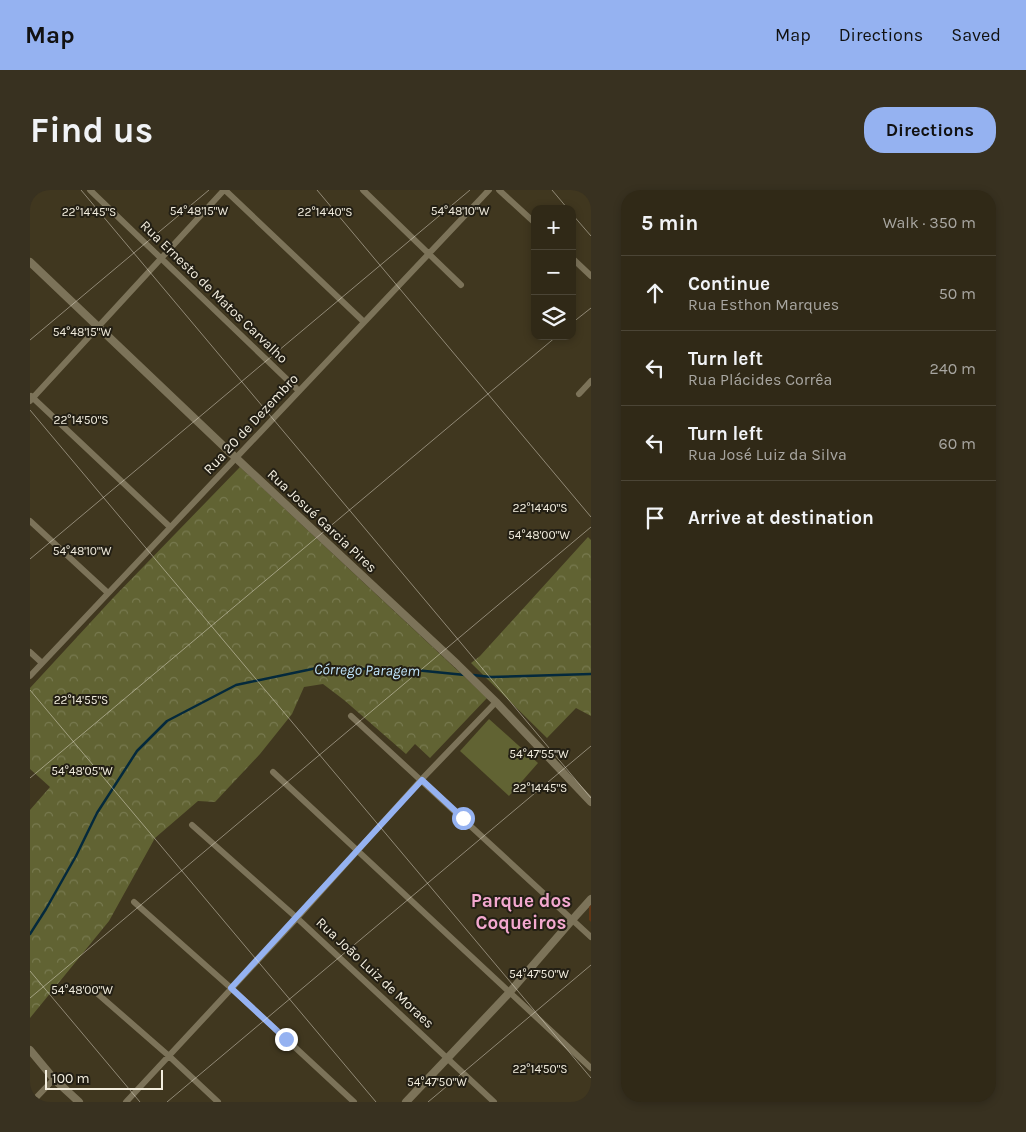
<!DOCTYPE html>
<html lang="en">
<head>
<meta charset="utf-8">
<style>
	body { margin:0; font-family:Karla,sans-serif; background:#383120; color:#f1f3f6 }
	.controls { position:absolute; right:15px; top:15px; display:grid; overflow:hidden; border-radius:10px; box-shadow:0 2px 8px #0003 }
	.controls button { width:45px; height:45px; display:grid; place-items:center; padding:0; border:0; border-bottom:1px solid #4b4536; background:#302917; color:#f1f3f6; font:25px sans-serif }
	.scale { position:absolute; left:15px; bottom:12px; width:118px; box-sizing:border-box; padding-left:5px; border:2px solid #f3eedf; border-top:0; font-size:14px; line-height:18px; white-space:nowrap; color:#f3eedf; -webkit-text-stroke:4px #231f14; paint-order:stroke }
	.stop { position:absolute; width:15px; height:15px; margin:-11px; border:4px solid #95b2f1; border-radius:50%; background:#fff }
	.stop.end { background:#95b2f1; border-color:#fff; box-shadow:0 1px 5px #0008 }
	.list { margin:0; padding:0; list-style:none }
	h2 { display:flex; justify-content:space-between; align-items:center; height:65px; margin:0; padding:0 20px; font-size:21px }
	h2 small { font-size:16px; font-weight:400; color:#a8a6a1 }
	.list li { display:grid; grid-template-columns:32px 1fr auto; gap:15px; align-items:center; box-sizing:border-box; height:75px; padding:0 20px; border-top:1px solid #4b4536 }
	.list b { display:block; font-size:19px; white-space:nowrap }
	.list p { margin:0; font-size:16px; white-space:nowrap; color:#a8a6a1 }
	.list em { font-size:16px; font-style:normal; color:#a8a6a1 }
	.icon { flex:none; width:28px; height:28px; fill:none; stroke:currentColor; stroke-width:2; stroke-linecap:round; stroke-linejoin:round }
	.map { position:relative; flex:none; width:561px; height:912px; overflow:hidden; border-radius:20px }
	header { display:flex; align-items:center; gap:30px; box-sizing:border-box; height:70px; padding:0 25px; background:#95b2f1; color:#111 }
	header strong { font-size:24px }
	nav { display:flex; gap:28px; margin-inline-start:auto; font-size:18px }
	.intro { display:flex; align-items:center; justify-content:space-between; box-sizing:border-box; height:120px; padding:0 30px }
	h1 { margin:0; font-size:35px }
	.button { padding:12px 22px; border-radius:20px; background:#95b2f1; color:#111; font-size:18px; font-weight:700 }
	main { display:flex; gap:30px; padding:0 30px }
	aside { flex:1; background:#302917; border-radius:20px; box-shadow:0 2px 8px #0003 }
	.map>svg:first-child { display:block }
	.grass { fill:#616333 }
	.forest { fill:url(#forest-crowns) }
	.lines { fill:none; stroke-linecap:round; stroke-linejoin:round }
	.stream { stroke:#04293c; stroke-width:2.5 }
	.minor { stroke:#7c7359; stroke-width:6 }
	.tertiary { stroke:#7c7359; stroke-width:8 }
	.wall { fill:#643715 }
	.route { stroke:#95b2f1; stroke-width:6 }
	.ticks { fill:none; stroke:#f3eedf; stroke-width:1; stroke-opacity:0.45 }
	.labels { text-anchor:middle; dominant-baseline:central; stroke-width:4; stroke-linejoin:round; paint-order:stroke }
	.street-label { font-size:14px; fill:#f3eedf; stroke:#231f14 }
	.water-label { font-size:15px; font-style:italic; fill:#c1e5fb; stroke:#231f14 }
	.district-label { font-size:19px; font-weight:bold; fill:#f3a8cf; stroke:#231f14 }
	.ticks-label { font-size:12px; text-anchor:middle; fill:#f3eedf; stroke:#231f14; stroke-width:4; stroke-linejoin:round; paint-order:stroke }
</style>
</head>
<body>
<header>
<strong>Map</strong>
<nav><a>Map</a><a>Directions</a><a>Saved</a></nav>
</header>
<div class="intro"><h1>Find us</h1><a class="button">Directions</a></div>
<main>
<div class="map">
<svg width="561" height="912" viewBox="0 0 561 912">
	<defs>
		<pattern id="forest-crowns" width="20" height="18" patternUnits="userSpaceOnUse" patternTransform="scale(1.25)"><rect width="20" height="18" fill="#616333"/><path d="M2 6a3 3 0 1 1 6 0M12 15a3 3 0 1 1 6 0" fill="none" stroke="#787a50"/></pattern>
	</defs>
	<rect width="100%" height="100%" fill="#40371f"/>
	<path class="grass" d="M459,529L508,573L479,606L430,561Z"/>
	<path class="forest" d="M210,277L457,508L400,568L385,554L376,564L314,510L293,494L274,497L262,524L230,564L185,612L168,611L125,648L79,731L0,828V620L20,597L0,579V498L83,408Z
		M558,347L561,350V526L546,518L517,548L441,473L450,466Z"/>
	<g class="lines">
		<path class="stream" d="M443,485L461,487L561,484
			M0,744L16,719L46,666L67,623L107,561L137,531L206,495L287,478L385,480L435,485"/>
		<path class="minor" d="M60,0L269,201
			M195,0L334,132
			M333,0L431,95
			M469,0L505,33
			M542,68L561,86
			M549,204L561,191
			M1,206L140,337
			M0,211L194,0
			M0,331L78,403
			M0,462L12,473
			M0,486L459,0
			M321,526L561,747
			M243,582L561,878
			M162,635L267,728L464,912
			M104,712L201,798L324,912
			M61,798L139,866L188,912
			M2,912L24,889
			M96,912L267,728L391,590L466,512"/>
		<path class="tertiary" d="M0,72L206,268L427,474L466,512L561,612
			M0,860L24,889L49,912
			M376,912L479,803L543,729L561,709"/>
	</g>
	<path class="wall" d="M561,715V732L559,730V717Z"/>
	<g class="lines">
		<path class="route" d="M256,849L201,798L392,590L433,628"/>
	</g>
	<path class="ticks" d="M51,0L561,608M287,0L561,327M522,0L538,19M542,24L561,46M542,133L561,118M0,150L179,0M0,220L561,888M0,369L440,0M0,500L346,912M0,588L527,146M0,781L110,912M0,808L561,337M137,912L561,556M398,912L561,775"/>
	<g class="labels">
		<g class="street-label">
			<text transform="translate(184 102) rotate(44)">Rua Ernesto de Matos Carvalho</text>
			<text transform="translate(221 234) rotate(-47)">Rua 20 de Dezembro</text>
			<text transform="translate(292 331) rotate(43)">Rua Josué Garcia Pires</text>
			<text transform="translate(345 783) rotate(43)">Rua João Luiz de Moraes</text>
		</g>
		<g class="water-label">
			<text transform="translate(337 480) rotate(1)">Córrego Paragem</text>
		</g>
		<g class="district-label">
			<text x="491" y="711">Parque dos<tspan x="491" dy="22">Coqueiros</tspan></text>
		</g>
	</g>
	<g class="ticks-label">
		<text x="169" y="25">54°48'15"W</text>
		<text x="430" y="25">54°48'10"W</text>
		<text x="59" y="26">22°14'45"S</text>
		<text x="295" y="26">22°14'40"S</text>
		<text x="52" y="146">54°48'15"W</text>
		<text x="51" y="234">22°14'50"S</text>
		<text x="510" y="322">22°14'40"S</text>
		<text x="509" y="349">54°48'00"W</text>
		<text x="52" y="365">54°48'10"W</text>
		<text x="51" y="514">22°14'55"S</text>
		<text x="509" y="568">54°47'55"W</text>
		<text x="52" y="585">54°48'05"W</text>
		<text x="510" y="602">22°14'45"S</text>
		<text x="509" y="788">54°47'50"W</text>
		<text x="52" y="804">54°48'00"W</text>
		<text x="510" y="883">22°14'50"S</text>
		<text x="407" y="896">54°47'50"W</text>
	</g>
</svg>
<div class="controls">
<button>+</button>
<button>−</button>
<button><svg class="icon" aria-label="layers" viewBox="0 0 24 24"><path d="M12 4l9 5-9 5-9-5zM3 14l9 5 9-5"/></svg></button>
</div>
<div class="scale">100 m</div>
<div class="stop" style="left:433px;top:628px"></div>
<div class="stop end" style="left:256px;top:849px"></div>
</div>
<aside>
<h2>5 min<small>Walk · 350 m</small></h2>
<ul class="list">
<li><svg class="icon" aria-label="ahead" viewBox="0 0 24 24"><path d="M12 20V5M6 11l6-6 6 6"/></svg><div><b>Continue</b><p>Rua Esthon Marques</p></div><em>50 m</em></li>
<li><svg class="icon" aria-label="left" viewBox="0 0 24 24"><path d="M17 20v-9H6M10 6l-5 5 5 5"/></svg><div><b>Turn left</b><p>Rua Plácides Corrêa</p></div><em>240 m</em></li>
<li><svg class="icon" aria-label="left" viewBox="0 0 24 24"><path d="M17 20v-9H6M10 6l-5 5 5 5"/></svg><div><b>Turn left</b><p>Rua José Luiz da Silva</p></div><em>60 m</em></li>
<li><svg class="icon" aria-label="arrive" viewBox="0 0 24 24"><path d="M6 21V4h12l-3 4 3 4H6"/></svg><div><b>Arrive at destination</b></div></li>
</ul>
</aside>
</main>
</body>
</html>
